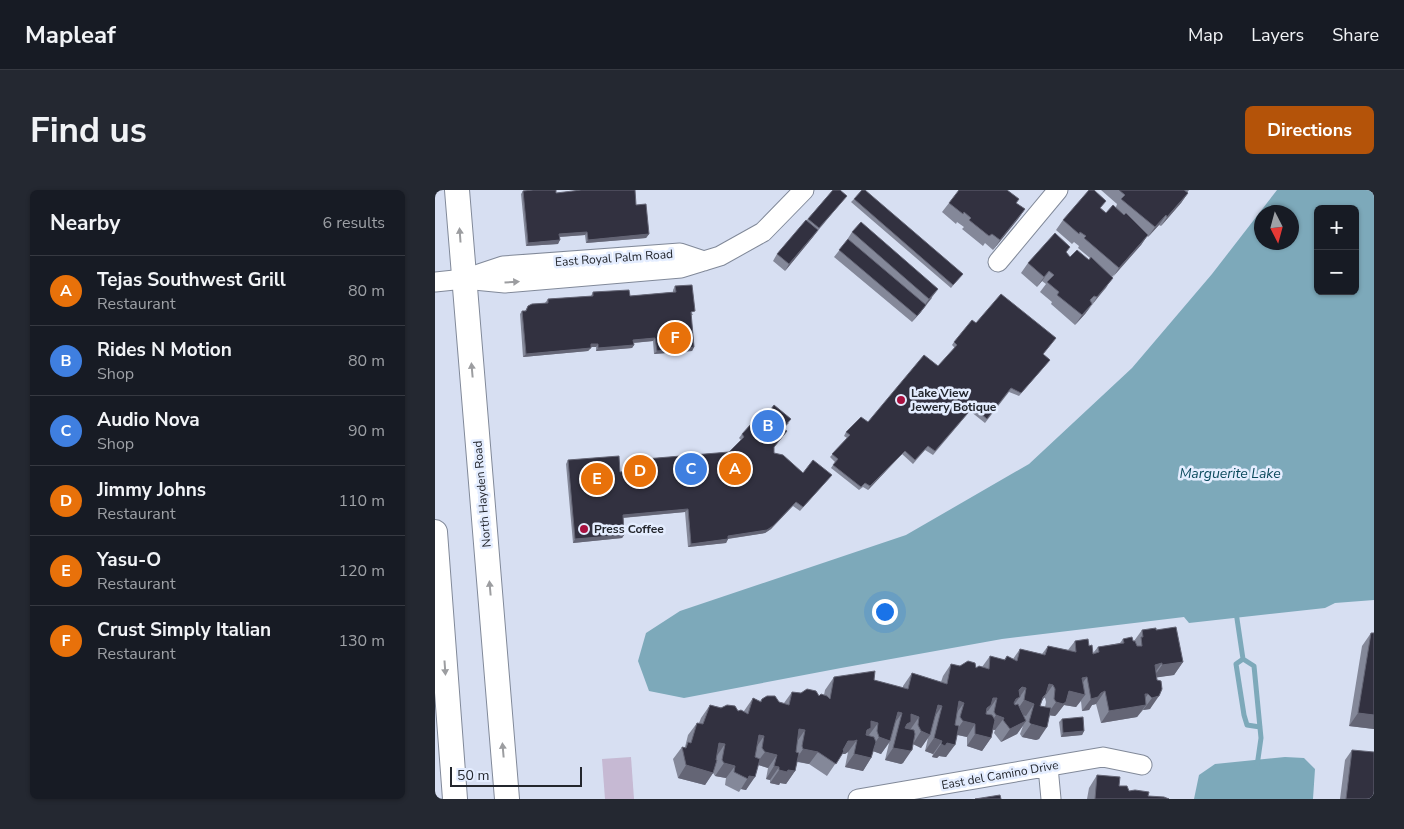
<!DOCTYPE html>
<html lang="en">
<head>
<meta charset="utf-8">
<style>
	body { margin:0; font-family:"Nunito Sans",sans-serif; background:#242831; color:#f1f3f6 }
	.controls { position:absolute; right:15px; top:15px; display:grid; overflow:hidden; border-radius:8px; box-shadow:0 1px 4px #0004 }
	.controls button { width:45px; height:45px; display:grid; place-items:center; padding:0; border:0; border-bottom:1px solid #363941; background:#171b24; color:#f1f3f6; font:25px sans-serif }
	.compass { position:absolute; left:819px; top:15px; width:45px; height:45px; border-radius:50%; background:#171b24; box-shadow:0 1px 4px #0004; rotate:174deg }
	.scale { position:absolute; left:15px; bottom:12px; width:132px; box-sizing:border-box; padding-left:5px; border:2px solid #23262d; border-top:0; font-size:14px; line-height:18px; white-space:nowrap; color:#23262d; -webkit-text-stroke:4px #e4edff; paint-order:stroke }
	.you { position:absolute; left:449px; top:421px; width:18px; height:18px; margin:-12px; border:4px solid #fff; border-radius:50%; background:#1a73e8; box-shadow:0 0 0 8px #1a73e833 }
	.badge { display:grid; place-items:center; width:32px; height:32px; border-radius:50%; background:#b45309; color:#fff; font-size:16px; font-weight:700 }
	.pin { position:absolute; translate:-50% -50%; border:2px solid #fff; box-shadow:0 1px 5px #0006 }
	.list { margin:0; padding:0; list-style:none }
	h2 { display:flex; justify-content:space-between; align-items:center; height:65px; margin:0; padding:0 20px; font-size:21px }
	h2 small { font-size:16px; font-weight:400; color:#9ea1a6 }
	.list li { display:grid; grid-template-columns:32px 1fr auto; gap:15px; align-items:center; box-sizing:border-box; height:70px; padding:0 20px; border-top:1px solid #363941 }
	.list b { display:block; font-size:19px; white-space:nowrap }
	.list p { margin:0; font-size:16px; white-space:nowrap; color:#9ea1a6 }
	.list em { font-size:16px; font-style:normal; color:#9ea1a6 }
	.map { position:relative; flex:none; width:939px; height:609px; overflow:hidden; border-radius:8px }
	header { display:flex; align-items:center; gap:30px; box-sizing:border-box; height:70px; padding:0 25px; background:#171b24; border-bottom:1px solid #363941 }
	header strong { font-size:24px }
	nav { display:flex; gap:28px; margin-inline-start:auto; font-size:18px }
	.intro { display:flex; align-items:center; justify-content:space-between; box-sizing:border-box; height:120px; padding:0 30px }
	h1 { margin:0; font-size:35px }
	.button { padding:12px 22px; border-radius:8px; background:#b45309; color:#fff; font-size:18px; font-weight:700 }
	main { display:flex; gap:30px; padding:0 30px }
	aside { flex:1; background:#171b24; border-radius:8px; box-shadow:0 1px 4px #0004 }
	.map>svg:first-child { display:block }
	.green { fill:#c6b9d3 }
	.water { fill:#7da9ba; fill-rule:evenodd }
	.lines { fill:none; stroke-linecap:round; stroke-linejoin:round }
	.stream { stroke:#7da9ba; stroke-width:5 }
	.minor-casing { stroke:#818999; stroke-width:21 }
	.major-casing { stroke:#818999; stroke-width:26 }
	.minor { stroke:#fff; stroke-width:19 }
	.major { stroke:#fff; stroke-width:24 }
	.wall { fill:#848899; fill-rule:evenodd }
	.shaded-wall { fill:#646575 }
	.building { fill:#323140; stroke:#646575 }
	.oneway { fill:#9c9da0 }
	.poi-dot { fill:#a8113f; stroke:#e4edff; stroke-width:2 }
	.labels { text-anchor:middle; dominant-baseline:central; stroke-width:5; stroke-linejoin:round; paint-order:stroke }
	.street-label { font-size:12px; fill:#23262d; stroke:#e4edff }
	.poi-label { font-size:12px; font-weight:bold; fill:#23262d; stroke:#e4edff; text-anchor:start }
	.water-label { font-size:14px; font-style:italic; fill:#0c4a5d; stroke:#e4edff }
</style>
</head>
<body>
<header>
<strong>Mapleaf</strong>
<nav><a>Map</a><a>Layers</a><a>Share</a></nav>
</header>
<div class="intro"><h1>Find us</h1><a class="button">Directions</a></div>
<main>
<aside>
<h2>Nearby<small>6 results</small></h2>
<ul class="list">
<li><span class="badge" style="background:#e8710a">A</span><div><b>Tejas Southwest Grill</b><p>Restaurant</p></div><em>80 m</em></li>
<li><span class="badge" style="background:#3f7fe0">B</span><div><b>Rides N Motion</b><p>Shop</p></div><em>80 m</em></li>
<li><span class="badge" style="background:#3f7fe0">C</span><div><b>Audio Nova</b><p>Shop</p></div><em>90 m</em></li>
<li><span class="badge" style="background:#e8710a">D</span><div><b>Jimmy Johns</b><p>Restaurant</p></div><em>110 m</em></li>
<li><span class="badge" style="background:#e8710a">E</span><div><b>Yasu-O</b><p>Restaurant</p></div><em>120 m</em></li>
<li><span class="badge" style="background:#e8710a">F</span><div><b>Crust Simply Italian</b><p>Restaurant</p></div><em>130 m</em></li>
</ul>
</aside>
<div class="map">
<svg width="939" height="609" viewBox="0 0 939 609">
	<rect width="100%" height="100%" fill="#d7dff2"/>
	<path class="green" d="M196,567L199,609H170L167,569Z"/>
	<path class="water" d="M842,0H939V410L900,413L890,418L754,433L749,427L567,449L406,478L249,508L214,501L203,471L211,443L245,421L471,345L594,274L697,178L777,84ZM883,19H920V101H883ZM826,22H856V52H826Z
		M850,567L869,568L880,579L878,609H759L764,585L780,574Z"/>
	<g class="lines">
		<path class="stream" d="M801,422L808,469L819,476L826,548L822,576
			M808,469L801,474L809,525L812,535L825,537"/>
		<g class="minor-casing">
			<path id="minor" d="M563,72L623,0
				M38,86L68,76L245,63L269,71
				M0,92L29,89L70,93L246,78L285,66L328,42L369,0
				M613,577L616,609
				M423,609L668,567L707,575"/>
		</g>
		<g class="major-casing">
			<path id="major" d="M22,0L72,609
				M0,342L20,609"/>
		</g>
		<use href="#minor" class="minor"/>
		<use href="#major" class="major"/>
	</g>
	<path class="wall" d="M398,0L409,9L350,81L338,71L342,64Z
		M666,0H754L752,3H753L746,13L726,36L724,35L713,47L712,46L706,55L677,87L671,98L657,114L650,124L640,135L616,114L617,112L605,102L611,94L607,91L602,97L586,83L593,73L631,63L635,67L654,70L655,68L643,58L644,56L639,52L637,54L621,40L628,30L666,18L671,23L681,17L682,14Z
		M88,1L121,3L201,15L214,44L211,48L151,53L150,45L125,47L123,54L91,56L86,4Z
		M419,9L528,84L525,87L516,98L416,12Z
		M514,13H581L590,19L583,29L558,60L550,53L548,56L527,39L529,37L522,32L521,34L507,22Z
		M417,42L497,108L477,132L399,67L410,53Z
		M240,96L258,125H256L259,157L257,161L219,164L218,151L199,153V155L197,158L161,161V157H156L153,161L88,167L85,124L87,121H90L93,116L110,113L113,109L156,106L158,102L195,106L238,102V100Z
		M541,133L608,164L615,170L584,206L574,202L550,233L535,221L498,265L490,260L478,274L467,264L433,300L428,297L424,300L396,278L400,272L395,267L412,248L409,246L411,242L433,232L503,176L520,158L517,155L519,152Z
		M330,227L354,233L348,239L352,241L339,257V263L368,283L397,285L365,321L358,316L336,339L330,343L293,349L291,353L253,357L250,322L188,328L189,345L187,348L138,353L131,274L133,270L185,282L196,281L195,273L198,270L294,262L306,250L304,248L307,244Z
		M707,440H721L748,472L739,485L722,487L715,519L708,520L702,527L666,533L661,514L657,515L654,520L647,521L646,511L641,517L629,515L622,524L620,526L614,525L604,549L601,550L587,547L585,544L588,536L582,544L566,552L559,543L560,540H558L556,548L547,561L532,556V547L522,545L511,567L504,566L502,568L497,567L498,564L490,561L493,548L486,558L478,554L468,573L466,574L450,570L454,553L446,564L438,561L436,568L428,581L410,577L413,562L410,564H407L392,586L374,574L362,572L360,581L351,594L345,593L344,595L335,593V590L331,589L333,578L323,575L311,600L306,599L304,602L290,595L291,588L280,586L278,583L270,595L243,588L238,569L247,557H250L253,545L262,533H264L266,528L275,515L303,521H309L318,508L325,511L327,509L349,513L357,502L384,506L389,505L390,500L399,487L439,490L468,498V496L477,483L506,492L508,486L516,474L525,476L541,478L547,477L555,466L569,470L572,466L578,469L585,459L607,464L613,456L633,460L640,451L654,456L658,463L663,457L685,453L688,449L699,451ZM609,508H610L611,512L610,517L605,516L606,512Z
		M936,443H939V539L914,536L927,456Z
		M627,529L649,541L647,545L626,547L624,532Z
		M917,560L939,609H905L910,570Z
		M662,585L694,601L713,606L734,609H652L654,598Z"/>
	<path class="shaded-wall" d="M753,3L746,13L726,36L732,27Z
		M590,19L583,29L558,60L565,50Z
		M731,25L724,35L713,47L720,37Z
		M383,40L378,47L350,81L354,74Z
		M152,42L150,45L122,47L124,44Z
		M214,44L211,48L151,53L153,50Z
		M713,45L706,55L677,88L684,78Z
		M125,50L123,54L91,56L93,53Z
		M614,81L607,91L602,97L609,87Z
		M678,88L650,124L640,135L647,125L656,116L662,107Z
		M503,99L486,122L477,132L494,109Z
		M220,148L218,151L196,153L198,150Z
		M156,154H163L161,157H153Z
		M199,155L197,158L161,161L163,158Z
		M259,157L257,161L219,164L222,161Z
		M156,158L153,161L88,167L91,164Z
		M470,261L467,264L433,300L435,296Z
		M361,312L336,339L330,343L291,349L293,346Z
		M253,319L250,322L185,328L188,325Z
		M189,345L187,348L138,353L140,349Z
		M293,349L291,353L253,357L256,354Z
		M748,472L739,485L718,488L727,475Z
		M727,473L718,485L720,475Z
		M652,487L643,499L647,488Z
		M614,494L618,495L603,516Z
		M587,497L591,498L576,519L584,500Z
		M634,501L650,505L641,517L629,515L622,524L620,526L612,525L621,512Z
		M670,501L661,514L657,515L654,520L647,521L656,509L666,503Z
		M710,504H713L705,516L711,515L702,527L666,533L674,521Z
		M724,506L715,519L708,520L717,508Z
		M558,508H562L553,521H552L548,527L543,530Z
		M589,510L599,514L591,526L580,523Z
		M524,511L529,513L520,525Z
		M503,515L507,516L498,529Z
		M463,522L467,523L458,535Z
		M923,523L939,525V539L914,536Z
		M476,524L484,527L475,540L467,545Z
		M561,525L569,528L560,540L552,538Z
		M436,531L443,533L434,545L423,553Z
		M528,531L540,534L532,547L519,544Z
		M591,531L582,544L566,552L575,539Z
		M596,534L612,537L604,549L601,550L587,547Z
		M364,539L370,540L361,553Z
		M486,541L495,545L486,558L478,554Z
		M649,541L647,545L626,547L628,543Z
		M540,544L556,548L547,561L532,556Z
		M324,545L329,546L320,559Z
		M444,547L455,551L446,564L435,560Z
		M499,548L507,551L498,564L490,561Z
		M422,550L413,562L410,564H404L413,551Z
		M284,553L290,554L281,567Z
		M512,553L520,555L511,567L504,566L502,568L497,567L506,554Z
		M458,558L477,560L468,573L466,574L450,570Z
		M368,559L383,562L374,574L360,571Z
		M330,562L342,565L333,578L321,574Z
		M419,564L436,568L428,581L410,577Z
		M289,573L300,576L291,588L280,586Z
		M251,575L278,583L270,595L243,588Z
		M339,576L344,577L335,590L331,589Z
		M344,580H353L360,581L351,594L345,593L344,595L335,593Z
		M314,586L320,587L311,600L306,599Z"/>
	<path class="building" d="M98,0H121V3L146,0H200L201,15L211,14L214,44L153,50L152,42L124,44L125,50L93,53L88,1Z
		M398,0H405L412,6L384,38L373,29Z
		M427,0H430L528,84L518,95L419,9Z
		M524,0H572L584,9L581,13L590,19L565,50L557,44L554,46L534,30L536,28L529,22L528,24L514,13Z
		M654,0H659L671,11L665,18L671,23L678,15L689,25L691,23L713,45L684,78L649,48L651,46L645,42L644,44L628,30Z
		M684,0H749L753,3L732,27L731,25L720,37L686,9L690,5Z
		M371,30L383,40L354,74L342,64Z
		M426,32L503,99L494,109L417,42Z
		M620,43L635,57L631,62L635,67L642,60L654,70L656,67L678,88L662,107L659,106L655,110L657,114L647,125L622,105L624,102L612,92L619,85L614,81L609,87L593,73Z
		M413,49L491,115L482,126L404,60Z
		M257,95L260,121L256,122L259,157L222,161L220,148L198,150L199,155L163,158V154H156V158L91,164L87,121H91L93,116L97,114L113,113V109L158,106V102L194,100L195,106L241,102L240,96Z
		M566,104L621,148L608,164L615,170L586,203L576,198L552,229L538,217L500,261L493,256L480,270L470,261L435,296L430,293L426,297L398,275L403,269L397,264L415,245L411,242L426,227L433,232L489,165L503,176L522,155L519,152L537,130L541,133Z
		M339,215L356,229L348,238L352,241L339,257V263L348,265L368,283L378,270L397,285L368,317L361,312L338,336L332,340L293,346V349L256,354L253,319L188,325L189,345L140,349L133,270L184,266L185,282L198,281V270L294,262L309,247L307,244L325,224L330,227Z
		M741,437L748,472L727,475V473L720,475L722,490L726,491L727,499L724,506L717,508L713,504H710L711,515L674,521L670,501L666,503L663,507L656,509L652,487L647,488L650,505L634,501L631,512L628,514L621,512L619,509L620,499L618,495L614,494L611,504L608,507L605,516L616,518L612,537L610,538L596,534L594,532L599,514L589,510L591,498L587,497L584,500L585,507L581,509L579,513L580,515L583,514L591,531L575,539L568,530L569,528L561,525L559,522L562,508H558L556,515L552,518L551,524L557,525L560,530L556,548L540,544V534L528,531L525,527L529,513L524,511L520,535L524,536L520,555L512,553L510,556L506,554L507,551L499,548L507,516L503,515L495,545L486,541L483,535L484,527L476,524V532L472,534L470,538L479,540L480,544L477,560L475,561L458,558L467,523L463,522L455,551L444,547L442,541L443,533L436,531V538L432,540L431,545L439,547L441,552L436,568L419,564L422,550L419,551H413L408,560L409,561L401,574L383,562L368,559L367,556L370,540L364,539L361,562L364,563L360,581L353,580L352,582L344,580V577L339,576L342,565L330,562L327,558L329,546L324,545L320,567L325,569L320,587L314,586L313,589L299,582L300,576L289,573L287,570L290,554L284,553L281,570H282L278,583L251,575L247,557L251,558L253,552L256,553L262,533L268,534L275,515L286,518L292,515L300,516L303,521L306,520L313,524L318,508L326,512L327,509L332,506H340L344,512L354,515L357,502L366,503L372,499L381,501L384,506L386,504L392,506L395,509L399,487L440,481L439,490L473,499L477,483L512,494L516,474L525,476L533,471L540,473L541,478L544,476L554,479L555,466L570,470L572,466L582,471L585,459L610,465L613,456L641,462L640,451L653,449L654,456L657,455L658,464L664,462L663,457L689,453L688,449L697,447L698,451H700L702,456H707L706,447H708L707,440L721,438V440Z
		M936,443H939V525L923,523Z
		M648,527L649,541L628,543L627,529Z
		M917,560L939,562V609H911Z
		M662,585L685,587L684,596H692L694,601L700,600L714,602L713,606L729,607L734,609H660Z
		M565,605L566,609H540Z"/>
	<defs><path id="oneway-solid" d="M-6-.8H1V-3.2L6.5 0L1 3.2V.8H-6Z" transform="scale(1.25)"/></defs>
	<g class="oneway">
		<use href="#oneway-solid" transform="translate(25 45) rotate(-94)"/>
		<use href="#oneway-solid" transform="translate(77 92) rotate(-4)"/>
		<use href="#oneway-solid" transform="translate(37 180) rotate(-95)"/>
		<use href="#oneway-solid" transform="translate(55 398) rotate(-95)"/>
		<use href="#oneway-solid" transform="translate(10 478) rotate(86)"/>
		<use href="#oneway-solid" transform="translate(68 560) rotate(-95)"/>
	</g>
	<g class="poi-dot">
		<circle cx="466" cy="210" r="5"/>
		<circle cx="149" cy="339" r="5"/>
	</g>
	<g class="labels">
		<g class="street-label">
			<text transform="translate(179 68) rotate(-4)">East Royal Palm Road</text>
			<text transform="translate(47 304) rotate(-95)">North Hayden Road</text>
			<text transform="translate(565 585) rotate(-10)">East del Camino Drive</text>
		</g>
		<g class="poi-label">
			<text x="476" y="203">Lake View<tspan x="476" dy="14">Jewery Botique</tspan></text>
			<text x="159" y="339">Press Coffee</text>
		</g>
		<g class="water-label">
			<text x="795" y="283">Marguerite Lake</text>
		</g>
	</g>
</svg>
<div class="controls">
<button>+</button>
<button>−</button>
</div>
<svg class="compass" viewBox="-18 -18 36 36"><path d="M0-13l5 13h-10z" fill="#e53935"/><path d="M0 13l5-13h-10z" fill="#9ea1a6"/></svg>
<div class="scale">50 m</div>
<div class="you"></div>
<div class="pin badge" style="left:300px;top:279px;background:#e8710a">A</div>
<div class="pin badge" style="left:333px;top:236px;background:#3f7fe0">B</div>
<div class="pin badge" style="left:256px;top:279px;background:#3f7fe0">C</div>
<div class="pin badge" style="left:205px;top:281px;background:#e8710a">D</div>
<div class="pin badge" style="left:162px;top:289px;background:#e8710a">E</div>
<div class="pin badge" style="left:240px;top:148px;background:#e8710a">F</div>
</div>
</main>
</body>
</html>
